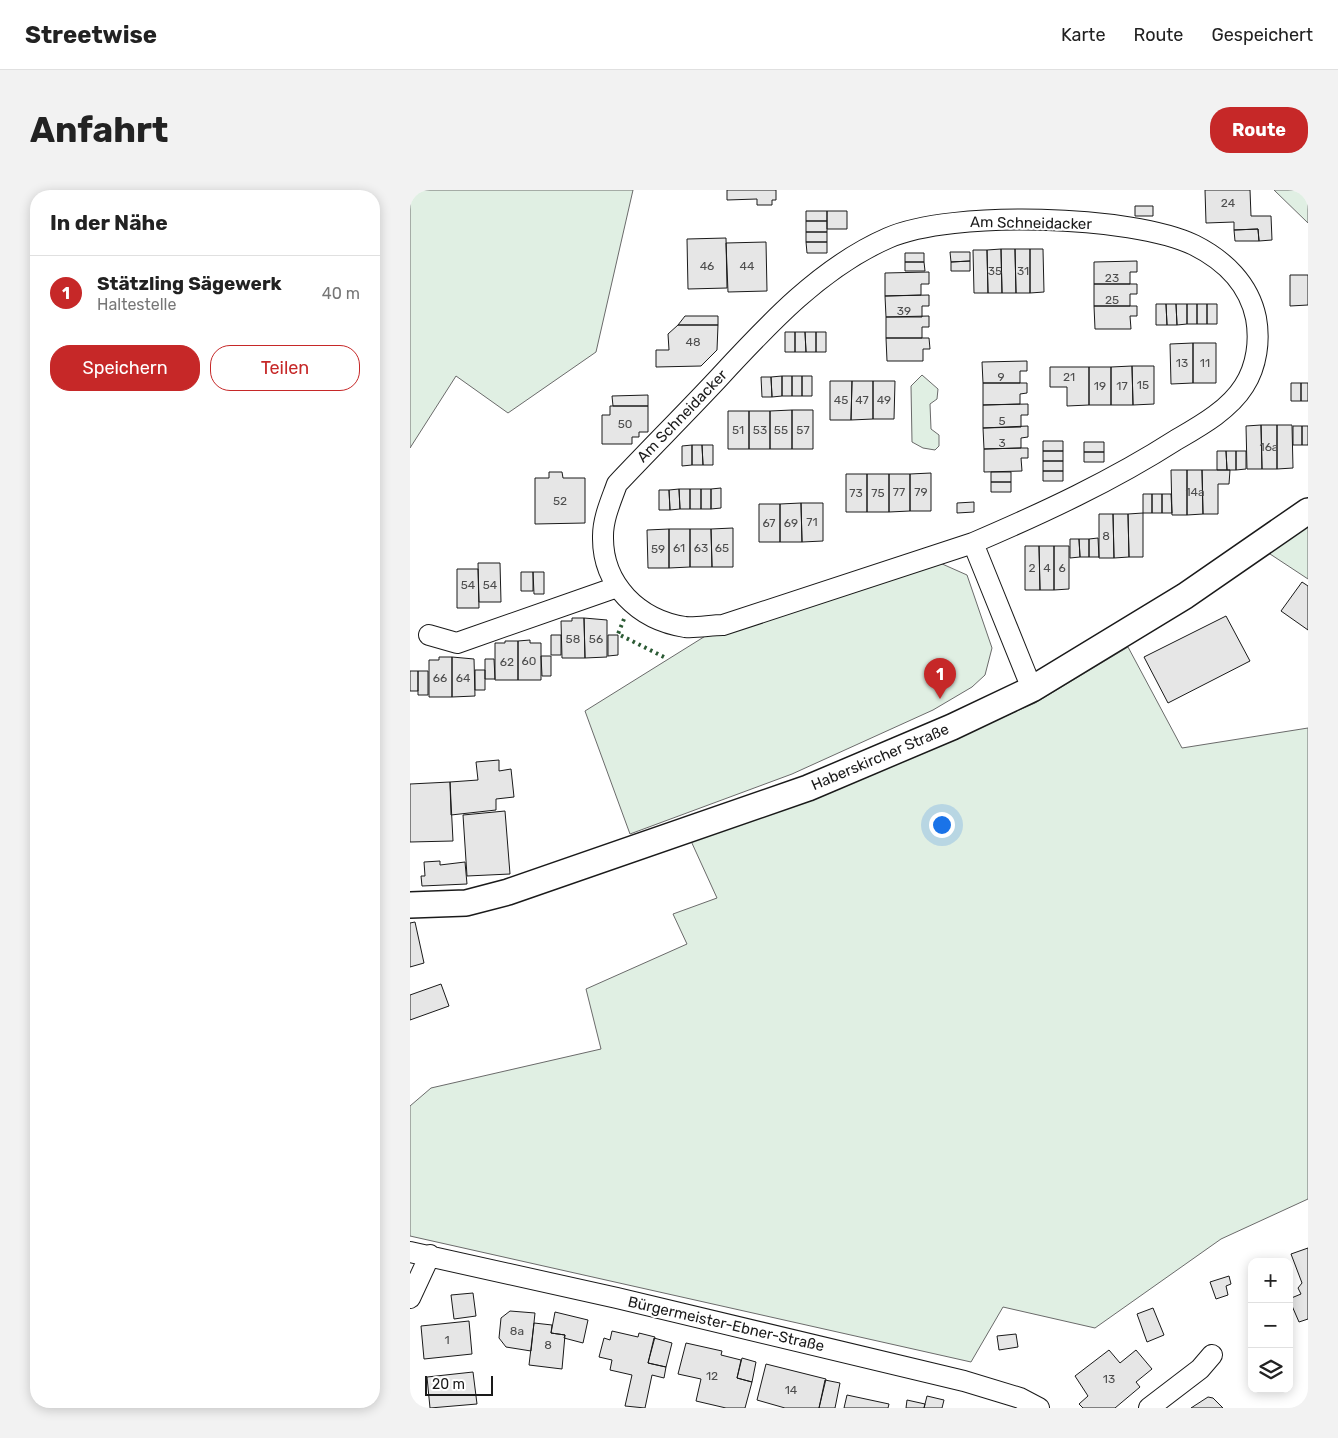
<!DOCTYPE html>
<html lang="de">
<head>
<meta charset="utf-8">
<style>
	body { margin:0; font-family:Rubik,sans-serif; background:#f2f2f2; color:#222 }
	.controls { position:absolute; right:15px; bottom:15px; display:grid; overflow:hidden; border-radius:10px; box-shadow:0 2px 12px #0003 }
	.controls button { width:45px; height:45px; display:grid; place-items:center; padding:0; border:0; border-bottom:1px solid #e0e0e0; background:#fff; color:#222; font:25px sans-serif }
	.scale { position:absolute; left:15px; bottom:12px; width:68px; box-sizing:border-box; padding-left:5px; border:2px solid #1a1a1a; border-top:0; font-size:14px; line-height:18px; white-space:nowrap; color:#1a1a1a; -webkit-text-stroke:4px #fff; paint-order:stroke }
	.you { position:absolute; left:531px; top:634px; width:18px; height:18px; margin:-12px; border:4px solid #fff; border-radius:50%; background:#1a73e8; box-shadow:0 0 0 8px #1a73e833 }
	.badge { display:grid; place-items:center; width:32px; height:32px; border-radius:50%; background:#c62828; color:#fff; font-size:16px; font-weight:700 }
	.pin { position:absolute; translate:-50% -41px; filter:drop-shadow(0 1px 2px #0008) }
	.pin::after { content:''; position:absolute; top:26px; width:18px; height:15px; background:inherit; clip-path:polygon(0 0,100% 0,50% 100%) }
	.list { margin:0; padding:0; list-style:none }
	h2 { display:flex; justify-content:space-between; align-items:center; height:65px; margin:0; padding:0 20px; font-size:21px }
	h2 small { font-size:16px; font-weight:400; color:#767676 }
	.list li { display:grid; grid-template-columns:32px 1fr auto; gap:15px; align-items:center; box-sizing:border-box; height:75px; padding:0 20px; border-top:1px solid #e0e0e0 }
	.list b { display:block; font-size:19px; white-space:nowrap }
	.list p { margin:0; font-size:16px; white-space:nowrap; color:#767676 }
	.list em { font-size:16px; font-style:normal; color:#767676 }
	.actions { display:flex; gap:10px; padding:15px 20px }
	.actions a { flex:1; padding:11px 0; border:1px solid #c62828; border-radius:20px; text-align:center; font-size:18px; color:#c62828 }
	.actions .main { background:#c62828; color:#fff }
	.icon { flex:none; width:28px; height:28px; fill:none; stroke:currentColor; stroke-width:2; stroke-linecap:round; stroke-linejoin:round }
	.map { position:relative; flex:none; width:898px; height:1218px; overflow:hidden; border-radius:20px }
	header { display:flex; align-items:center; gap:30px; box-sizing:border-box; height:70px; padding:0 25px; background:#fff; border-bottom:1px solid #e0e0e0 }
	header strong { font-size:24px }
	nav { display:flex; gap:28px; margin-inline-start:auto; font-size:18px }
	.intro { display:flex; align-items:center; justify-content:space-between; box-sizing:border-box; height:120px; padding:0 30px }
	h1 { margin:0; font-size:35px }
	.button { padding:12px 22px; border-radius:20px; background:#c62828; color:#fff; font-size:18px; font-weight:700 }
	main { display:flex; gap:30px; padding:0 30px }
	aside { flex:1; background:#fff; border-radius:20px; box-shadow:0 2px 12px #0003 }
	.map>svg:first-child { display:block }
	.green { fill:#e0efe3; stroke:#6a6a6a }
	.building { fill:#e6e6e6; stroke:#1a1a1a }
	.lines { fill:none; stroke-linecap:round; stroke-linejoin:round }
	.minor-casing { stroke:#1a1a1a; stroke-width:22 }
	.tertiary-casing { stroke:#1a1a1a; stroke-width:28 }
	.minor { stroke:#fff; stroke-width:20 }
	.tertiary { stroke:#fff; stroke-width:25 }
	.hedge { stroke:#2b5a34; stroke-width:4; stroke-dasharray:2.5 4; stroke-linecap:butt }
	.labels { text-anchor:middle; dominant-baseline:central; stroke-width:4; stroke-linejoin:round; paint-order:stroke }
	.number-label { font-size:12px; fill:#4d4d4d }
	.street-label { font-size:15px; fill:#1a1a1a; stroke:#fff }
</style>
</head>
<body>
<header>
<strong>Streetwise</strong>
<nav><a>Karte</a><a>Route</a><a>Gespeichert</a></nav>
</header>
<div class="intro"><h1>Anfahrt</h1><a class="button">Route</a></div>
<main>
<aside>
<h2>In der Nähe<small></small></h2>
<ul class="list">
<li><span class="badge">1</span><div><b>Stätzling Sägewerk</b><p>Haltestelle</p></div><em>40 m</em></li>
</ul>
<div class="actions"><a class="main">Speichern</a><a>Teilen</a></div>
</aside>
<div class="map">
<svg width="898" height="1218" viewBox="0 0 898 1218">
	<rect width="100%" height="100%" fill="#fff"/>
	<path class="green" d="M0,0H223L186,162L98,223L46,186L0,258Z
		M864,0H898V33Z
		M512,185L528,199L527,209L520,214L521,239L529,245V256L525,260L513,258L502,252L501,196Z
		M898,334V389L857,362Z
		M530,373L557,385L582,458L575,485L562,497L523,520L382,584L220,644L175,521L297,445Z
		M718,457L772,558L898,538V1009L811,1049L685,1138L593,1117L561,1172L0,1046V916L21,898L191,859L176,799L277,754L263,724L307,708L281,651L539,551L625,513Z"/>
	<path class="building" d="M317,0H366V10H362V15H347V9L317,10Z
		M795,0H840L841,26H861L862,50L849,51L848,39L824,40V32L796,33Z
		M725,16H743V26H725Z
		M396,21H417V31H396Z
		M417,21H437V39H417Z
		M396,31H417V42H396Z
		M848,39L849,51H825L824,40Z
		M396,42H417V52H396Z
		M316,48L317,98L278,99L277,49Z
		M356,52L357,101L318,102L316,53Z
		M396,52H417V63H397Z
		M591,59H605L606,103H592Z
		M591,59L592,103H578L577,60Z
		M605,59H620V103H606Z
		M620,59H633L634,102L620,103Z
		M563,60H577L578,103H564Z
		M540,62H560V71L541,72Z
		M495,63H514V72H495Z
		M560,71V81H541V72Z
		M727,71V82H720V94H684V72Z
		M495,72H514L515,81H495Z
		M519,82V94H511V105L475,106V83Z
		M880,85H898V115L880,116Z
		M684,94H727V104H720V116H684Z
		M519,105V116H512V127H476L475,106Z
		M746,114H756L757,135H746Z
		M756,114H766L767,135H757Z
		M766,114H777V134L767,135Z
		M777,114H787V134H777Z
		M787,114H797V134H787Z
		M797,114H807V134H797Z
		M684,116H727V126H720L721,139H685Z
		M275,126H308V135H268Z
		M519,126V137H512V148H476V127Z
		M268,135H308L307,160L291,176L246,177V160H259L258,144Z
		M375,142H385V162H375Z
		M385,142H395L396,162H385Z
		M395,142H406V162H396Z
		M406,142H416V162H406Z
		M476,148H519L520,159H513V171H477Z
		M783,153H806V193H783Z
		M783,153V193L761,194L760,154Z
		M617,171V181H610V193H573L572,172Z
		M722,176H744V214L723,215Z
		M722,176L723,215H701V177Z
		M640,177H679V215L657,216V197H640Z
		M679,177H701V215H679Z
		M372,186V206L362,207L361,187Z
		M372,186H382V206H372Z
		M382,186H392V206H382Z
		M392,186H402V206H392Z
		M351,187H361L362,207H352Z
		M420,191H442L441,230H420Z
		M442,191H463V229L441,230Z
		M463,191H485L484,229H463Z
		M573,193H617V203L610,204V214L573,215Z
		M881,193H891V211H881Z
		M891,193H898V211H891Z
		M238,205V216H203L202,206Z
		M618,214V225H611V237L573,238V215Z
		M200,216H238V242H229V247H222V254H192V225H200Z
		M382,220H403V259H382Z
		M382,220V259H360V221Z
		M318,221H339V259H318Z
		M339,221H360V259H339Z
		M851,235L852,279H837L836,236Z
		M851,235H867V279H852Z
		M867,235H882L883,278L867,279Z
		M618,236V247L611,248V258L574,259L573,238Z
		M883,236H892V255H883Z
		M892,236H898V255H892Z
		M633,251H653V261H633Z
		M674,252H694V262H674Z
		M282,255V275L272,276V256Z
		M282,255H292L293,275H282Z
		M292,255H303V275H293Z
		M611,258H618V268H611L612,281L574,282V259Z
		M633,261H653V271H633Z
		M807,261H816L817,280H807Z
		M816,261H826V280H817Z
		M826,261H836V279L826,280Z
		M674,262H694V272H674Z
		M633,271H653V281H633Z
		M761,280H777V325H762Z
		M777,280H792L793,324L777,325Z
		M792,280H820L819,294H808V324H793Z
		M633,281H653V291H633Z
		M139,282H152L153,288H175V333L125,334V288H139Z
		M581,282H601V292H581Z
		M521,283V321H500V284Z
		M436,284H457V322H436Z
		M457,284H479V322H457Z
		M479,284H500V321L479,322Z
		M581,292H601V302H581Z
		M311,298V318L301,319V299Z
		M269,299H280V319H270Z
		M269,299L270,319L260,320L259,300Z
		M280,299H291V319H280Z
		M291,299H301V319H291Z
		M249,300H259L260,320H249Z
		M733,304H742V323H733Z
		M742,304H752V323H742Z
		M752,304H761L762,323H752Z
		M564,312V322L547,323V313Z
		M391,313L392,352H370V314Z
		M391,313H413V351L392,352Z
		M349,314H370V352H349Z
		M733,323V367H719L718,324Z
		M689,324H703L704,368H689Z
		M703,324H718L719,367L704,368Z
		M323,338V377H302L301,339Z
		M259,339H280V377L259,378Z
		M259,339V378H238L237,340Z
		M280,339H301L302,377H280Z
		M688,348L689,367H679V349Z
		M660,349H669L670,367L660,368Z
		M669,349H679V367H670Z
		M615,356H629L630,400H615Z
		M629,356H644V400H630Z
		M644,356H659V399L644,400Z
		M68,373H90L91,412H69Z
		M47,379H68L69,418H47Z
		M111,382H123V401H111Z
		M123,382H134V404H124Z
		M892,392L898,396V440L871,421Z
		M816,426L840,471L758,513L734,467Z
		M162,428H174L175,468H152L151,431H162Z
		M174,428L197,430V467L175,468Z
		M141,445H151V465H141Z
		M198,445H208V465L198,466Z
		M120,450V453H131V490H108V451Z
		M95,451H108V490H85V453H95Z
		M131,466H141V486H132Z
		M29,467H42V507H19V470H29Z
		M42,467L64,469L65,506L42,507Z
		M75,469H84L85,489H75Z
		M65,480H75V500H65Z
		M0,481H8V501H0Z
		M8,481H18V505H8Z
		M89,570V581L101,579L104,607L86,609V620L41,625L40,592L68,590L66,572Z
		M40,592L43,651L0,652V594Z
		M95,621L100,684L57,686L53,625Z
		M30,671V675L55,672L57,694L12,696L11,686H15L14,672Z
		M5,732L14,773L0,777V733Z
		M31,794L39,816L0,830V805Z
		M898,1058V1129L889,1132L879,1109L891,1104L888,1098L892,1093L881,1064Z
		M819,1086L821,1094L816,1096L818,1105L806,1109L800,1092Z
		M63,1103L66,1126L44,1129L41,1105Z
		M743,1118L754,1145L737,1152L727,1124Z
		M100,1121L125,1123L121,1161L96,1157L89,1148L91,1128Z
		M145,1122L178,1130L173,1153L154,1148L155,1145L141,1143Z
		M59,1131L62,1164L14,1169L11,1136Z
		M124,1133L142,1135L141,1143L155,1145L152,1179L119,1175Z
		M202,1141L228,1147L229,1143L245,1147L238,1173L256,1177L254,1188L242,1185L235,1218L215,1216L222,1185L200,1180L202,1170L189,1167L194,1148L200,1150Z
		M606,1144L608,1157L589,1160L587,1146Z
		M244,1148L262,1153L256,1177L238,1173Z
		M276,1153L312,1161L311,1165L331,1170L327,1188L342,1192L335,1218H316L286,1211L291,1189L268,1184Z
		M699,1160L710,1173L726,1160L742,1179L726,1192L730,1197L705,1218H673L669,1214L678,1206L665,1186Z
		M332,1168L346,1172L342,1192L327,1188Z
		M356,1174L416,1189L409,1218H375L347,1210Z
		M63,1182L67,1214L20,1218L17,1187Z
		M415,1190L430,1193L425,1218H409Z
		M437,1205L479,1214L478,1218H434Z
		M517,1206L534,1210L532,1218H514Z
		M798,1207L803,1208L813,1218H781Z
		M497,1210L515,1214L514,1218H496Z"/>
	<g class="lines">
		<g class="minor-casing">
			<path id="minor" d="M563,353C633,323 702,291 766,250C790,236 819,220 834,196C847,176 850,150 846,128C839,94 814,70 784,55C722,25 541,20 478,48C409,78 355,138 304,193C272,227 239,260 207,294C201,311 193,328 193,346C192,395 229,430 275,437C287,438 301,435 313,435L563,353L622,499
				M19,445L47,453L207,397
				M0,1062L207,1108L554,1191L610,1208L629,1218
				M0,1108L20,1065
				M739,1218L790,1179L802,1165"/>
		</g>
		<g class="tertiary-casing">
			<path id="tertiary" d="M0,715L56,713L98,702L398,598L542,537L622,499L775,406L898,321"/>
		</g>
		<use href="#minor" class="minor"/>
		<use href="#tertiary" class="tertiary"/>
		<path class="hedge" d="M214,429L208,444L254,467"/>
	</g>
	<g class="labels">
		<g class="number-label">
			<text x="818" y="13">24</text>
			<text x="297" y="76">46</text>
			<text x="337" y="76">44</text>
			<text x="585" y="81">35</text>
			<text x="613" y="81">31</text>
			<text x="702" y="88">23</text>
			<text x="702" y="110">25</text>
			<text x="494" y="121">39</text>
			<text x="283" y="152">48</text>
			<text x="772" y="173">13</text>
			<text x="795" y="173">11</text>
			<text x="591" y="187">9</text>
			<text x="659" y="187">21</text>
			<text x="733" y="195">15</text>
			<text x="690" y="196">19</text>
			<text x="712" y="196">17</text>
			<text x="431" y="210">45</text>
			<text x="452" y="210">47</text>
			<text x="474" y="210">49</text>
			<text x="592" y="231">5</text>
			<text x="215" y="234">50</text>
			<text x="328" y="240">51</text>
			<text x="350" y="240">53</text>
			<text x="371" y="240">55</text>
			<text x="393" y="240">57</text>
			<text x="592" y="253">3</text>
			<text x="859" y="257">16a</text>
			<text x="489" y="302">77</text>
			<text x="511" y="302">79</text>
			<text x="785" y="302">14a</text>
			<text x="446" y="303">73</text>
			<text x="468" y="303">75</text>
			<text x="150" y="311">52</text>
			<text x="402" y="332">71</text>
			<text x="359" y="333">67</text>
			<text x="381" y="333">69</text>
			<text x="696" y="346">8</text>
			<text x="269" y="358">61</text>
			<text x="291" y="358">63</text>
			<text x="312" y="358">65</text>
			<text x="248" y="359">59</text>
			<text x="622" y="378">2</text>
			<text x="637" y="378">4</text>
			<text x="652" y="378">6</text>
			<text x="58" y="395">54</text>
			<text x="80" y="395">54</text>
			<text x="163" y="449">58</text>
			<text x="186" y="449">56</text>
			<text x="119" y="471">60</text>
			<text x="97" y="472">62</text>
			<text x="30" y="488">66</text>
			<text x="53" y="488">64</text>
			<text x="107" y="1141">8a</text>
			<text x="37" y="1150">1</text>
			<text x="138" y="1155">8</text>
			<text x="302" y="1186">12</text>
			<text x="699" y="1189">13</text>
			<text x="381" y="1200">14</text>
		</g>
		<g class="street-label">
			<text transform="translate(621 33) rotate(1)">Am Schneidacker</text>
			<text transform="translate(272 226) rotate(-46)">Am Schneidacker</text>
			<text transform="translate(470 567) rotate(-23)">Haberskircher Straße</text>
			<text transform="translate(316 1134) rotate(13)">Bürgermeister-Ebner-Straße</text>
		</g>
	</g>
</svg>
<div class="controls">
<button>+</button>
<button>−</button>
<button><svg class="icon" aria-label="layers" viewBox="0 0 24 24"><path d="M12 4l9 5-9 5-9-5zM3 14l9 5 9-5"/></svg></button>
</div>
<div class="scale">20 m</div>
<div class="you"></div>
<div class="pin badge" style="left:530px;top:509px">1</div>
</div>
</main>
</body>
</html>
